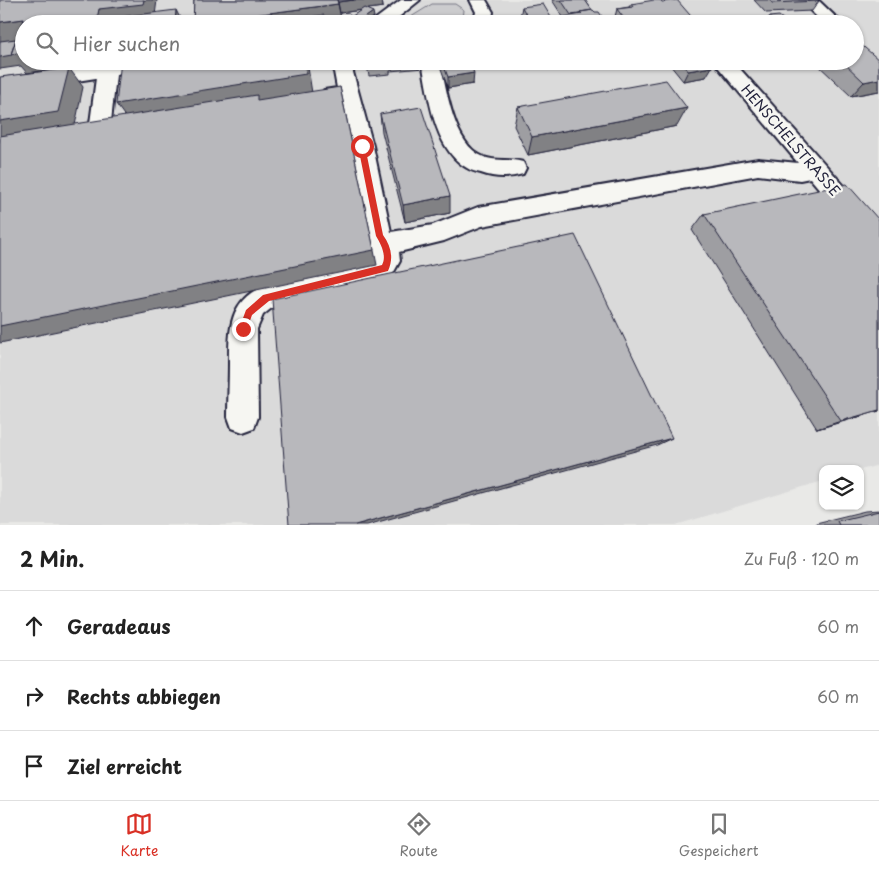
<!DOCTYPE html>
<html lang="de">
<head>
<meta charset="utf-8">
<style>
	body { margin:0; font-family:"Playpen Sans",sans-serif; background:#f2f2f2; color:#222 }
	.controls { position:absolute; right:15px; bottom:15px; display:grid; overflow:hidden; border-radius:10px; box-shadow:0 1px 4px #0004 }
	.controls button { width:45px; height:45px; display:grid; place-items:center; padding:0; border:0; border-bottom:1px solid #e0e0e0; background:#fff; color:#222; font:25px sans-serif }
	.stop { position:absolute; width:15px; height:15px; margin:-11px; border:4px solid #d93025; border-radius:50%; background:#fff }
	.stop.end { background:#d93025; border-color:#fff; box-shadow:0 1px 5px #0008 }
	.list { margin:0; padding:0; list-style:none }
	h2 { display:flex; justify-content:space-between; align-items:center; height:65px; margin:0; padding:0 20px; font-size:21px }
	h2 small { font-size:16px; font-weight:400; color:#767676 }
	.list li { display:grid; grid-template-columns:32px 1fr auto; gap:15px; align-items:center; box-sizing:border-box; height:70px; padding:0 20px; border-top:1px solid #e0e0e0 }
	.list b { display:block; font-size:19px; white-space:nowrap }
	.list em { font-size:16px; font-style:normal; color:#767676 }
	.icon { flex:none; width:28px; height:28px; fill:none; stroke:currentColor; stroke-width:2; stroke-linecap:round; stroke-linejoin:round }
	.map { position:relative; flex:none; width:879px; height:525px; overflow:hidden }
	.search { position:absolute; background:#fff; box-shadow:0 1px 4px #0004; left:15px; right:15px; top:15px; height:55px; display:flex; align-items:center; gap:12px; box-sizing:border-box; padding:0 18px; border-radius:28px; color:#767676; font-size:19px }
	.sheet { height:275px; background:#fff }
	nav { display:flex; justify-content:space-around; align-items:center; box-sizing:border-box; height:70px; border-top:1px solid #e0e0e0; background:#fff; font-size:14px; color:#767676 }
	nav a { display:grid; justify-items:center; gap:2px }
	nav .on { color:#d93025 }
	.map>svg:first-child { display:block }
	.built { fill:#dadada }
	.green { fill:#ccccce; stroke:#777784 }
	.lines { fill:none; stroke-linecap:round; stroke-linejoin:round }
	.minor-casing { stroke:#22223b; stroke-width:4 }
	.minor { fill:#f6f6f2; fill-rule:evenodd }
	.wall { fill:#9e9ea2; stroke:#22223b }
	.shaded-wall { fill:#818184; stroke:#22223b }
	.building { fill:#b8b8bc; stroke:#22223b }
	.route { fill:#d93025 }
	.labels { text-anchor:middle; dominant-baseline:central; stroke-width:4.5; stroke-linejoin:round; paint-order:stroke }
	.street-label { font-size:14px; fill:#22223b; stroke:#f6f6f2 }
</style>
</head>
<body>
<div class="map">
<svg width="879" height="525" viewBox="0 0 879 525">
	<rect width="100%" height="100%" fill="#e9e9e7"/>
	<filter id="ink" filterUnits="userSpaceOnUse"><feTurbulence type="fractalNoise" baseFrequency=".02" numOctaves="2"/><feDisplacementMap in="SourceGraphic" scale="10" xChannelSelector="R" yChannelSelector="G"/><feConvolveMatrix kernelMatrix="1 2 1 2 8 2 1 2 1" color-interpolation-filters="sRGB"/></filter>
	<g filter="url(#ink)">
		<path class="built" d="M0,0H663L684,24H24V61H716L879,252V465L860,470V469H823V481L676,525H0Z
			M675,0H879V231L729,61H855V24H696Z"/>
		<path class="green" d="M432,4H455L464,10L463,19L451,24L410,22L411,17Z"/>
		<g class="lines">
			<g class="minor-casing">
				<path id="minor" d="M401,0H420L390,24H369Z
					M470,0H486L493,12L491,24H473L476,12Z
					M800,0H818L843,24H824Z
					M123,61H174L172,65L165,67L116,75L111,122L121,121L128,123L131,128L128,133C117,137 103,140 92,136L89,131L96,78L0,93V79Z
					M332,61H350L373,146L391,232L433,225L478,207L758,159L798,163L713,61H733L879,225V252L870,249L810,178L800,180L758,175L482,226L444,241L399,252L400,261L390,279L273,307L263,315L257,329L258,417L254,428L243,432L232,428L228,417C228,399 229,381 229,363C229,329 229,299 266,285L373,262L375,259L373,246L368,236L351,146L340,101L331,102L324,100L321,95L324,90L337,88Z
					M422,61H440C447,90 453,145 484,157C497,162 510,158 523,162L526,168L523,174C509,178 495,178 481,173C477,172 471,171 467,168C434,150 428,94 422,61Z"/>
			</g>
			<use href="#minor" class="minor"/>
		</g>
		<path class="wall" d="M194,0H382L383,7L367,9L374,17L364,24H347L345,22L344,17H351L362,10L340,13L339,11L342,23L335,24H193Z
			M552,0H585L592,10L607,24H520L519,22L522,7L552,19L563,17Z
			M754,0H818L819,1L812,11L766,13Z
			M662,2L695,24H613L617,9L629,7L631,4Z
			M769,17L789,24H768L766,22Z
			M879,60V91L851,96L816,63L817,61Z
			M366,61H423V68L390,71V74L369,76Z
			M440,61H469L473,84L448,88L440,66Z
			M672,61H708L706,77L683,81L670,65Z
			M518,107L677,126L528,155L514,126Z
			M380,114L450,213L405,222L382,132Z
			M704,214L879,220V411L817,429L692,230Z
			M879,510V525H818L816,523L865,511Z"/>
		<path class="shaded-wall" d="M144,0H157L154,23L147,24H96L99,9Z
			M354,0H382L383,7L340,13L338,2Z
			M338,4L342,23L335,24L193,23Z
			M176,10L183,24H175Z
			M373,12L374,17L364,24H356Z
			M24,19V40L0,43V22Z
			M24,47V61H104V62L27,73L21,66L0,69V57L11,54Z
			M305,61H307L312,93L129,122L116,104Z
			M712,67L706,77L683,81L688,71Z
			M69,68L83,87L74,130L0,142V121Z
			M474,73L473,84L448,88V77Z
			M879,79V91L851,96L864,82Z
			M340,87L377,265L0,343V326Z
			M687,108L677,126L528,155L532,137Z
			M450,196V213L405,222L403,205Z
			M879,410V411L817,429L841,421Z
			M672,438L657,445L367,525H355Z"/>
		<path class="building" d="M0,0H144L143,4L99,9L96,24H24V52L11,54L24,19L0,22Z
			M194,0H337L338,4L193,23Z
			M337,0H354L338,2Z
			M561,0H585L592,10L580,12L579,14L571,15Z
			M654,0H660L662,2L677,0L696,22L684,24H628L617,9L633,7L631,4Z
			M770,0H818L819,1L772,3Z
			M543,4L552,19L582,14L580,12L593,10L595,12H599L607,24H531L522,7Z
			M364,8L373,12L356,24H354L344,17L350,15L351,17Z
			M176,10L175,24H111L112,18Z
			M324,15L325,20L298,24H258Z
			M779,16L789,24H776L769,17Z
			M16,39L11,54L12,55L0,57V41Z
			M858,42L879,60V79L864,82L842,61H855V43Z
			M121,61H205V63L206,61H305L306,74L116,104Z
			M442,61H469L474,73L448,77Z
			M681,61H708L712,67L688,71Z
			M69,68L58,112L0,121V77Z
			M666,80L687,108L532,137L518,107Z
			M340,87L374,250L0,326V136L257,95V100Z
			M421,107L450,196L403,205L380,114Z
			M847,184L879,220V410L841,421L704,214Z
			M575,235L672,438L355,525H289L272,299Z
			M879,511V525H839L837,521Z"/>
	</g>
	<path class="route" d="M362,143L365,146L383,235C391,246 394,258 388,271L269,301L252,315L246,332H240L239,329L246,310L263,295L382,265C387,256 381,244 376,236L358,146Z"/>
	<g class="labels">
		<g class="street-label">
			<text transform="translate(791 140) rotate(49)">HENSCHELSTRASSE</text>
		</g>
	</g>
</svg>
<div class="controls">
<button><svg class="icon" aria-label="layers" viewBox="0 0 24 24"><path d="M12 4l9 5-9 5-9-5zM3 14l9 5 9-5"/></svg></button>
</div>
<div class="stop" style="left:362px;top:146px"></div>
<div class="stop end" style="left:243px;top:329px"></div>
<div class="search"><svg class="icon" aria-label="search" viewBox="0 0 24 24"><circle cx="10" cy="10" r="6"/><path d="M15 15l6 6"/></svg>Hier suchen</div>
</div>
<section class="sheet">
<h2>2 Min.<small>Zu Fuß · 120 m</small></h2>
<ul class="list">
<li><svg class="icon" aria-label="ahead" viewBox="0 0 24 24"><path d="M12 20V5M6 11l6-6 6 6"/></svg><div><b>Geradeaus</b></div><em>60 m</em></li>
<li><svg class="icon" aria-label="right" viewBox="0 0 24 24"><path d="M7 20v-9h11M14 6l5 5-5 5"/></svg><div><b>Rechts abbiegen</b></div><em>60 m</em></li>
<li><svg class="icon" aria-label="arrive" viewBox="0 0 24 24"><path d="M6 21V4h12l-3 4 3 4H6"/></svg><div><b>Ziel erreicht</b></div></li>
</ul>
</section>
<nav>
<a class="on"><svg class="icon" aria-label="map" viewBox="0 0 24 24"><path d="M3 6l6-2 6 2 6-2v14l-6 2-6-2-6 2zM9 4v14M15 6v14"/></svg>Karte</a>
<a><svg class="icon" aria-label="directions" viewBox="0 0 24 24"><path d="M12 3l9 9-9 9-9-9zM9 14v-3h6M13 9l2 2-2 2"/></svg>Route</a>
<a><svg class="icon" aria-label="saved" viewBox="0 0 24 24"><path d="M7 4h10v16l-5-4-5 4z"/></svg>Gespeichert</a>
</nav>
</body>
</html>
